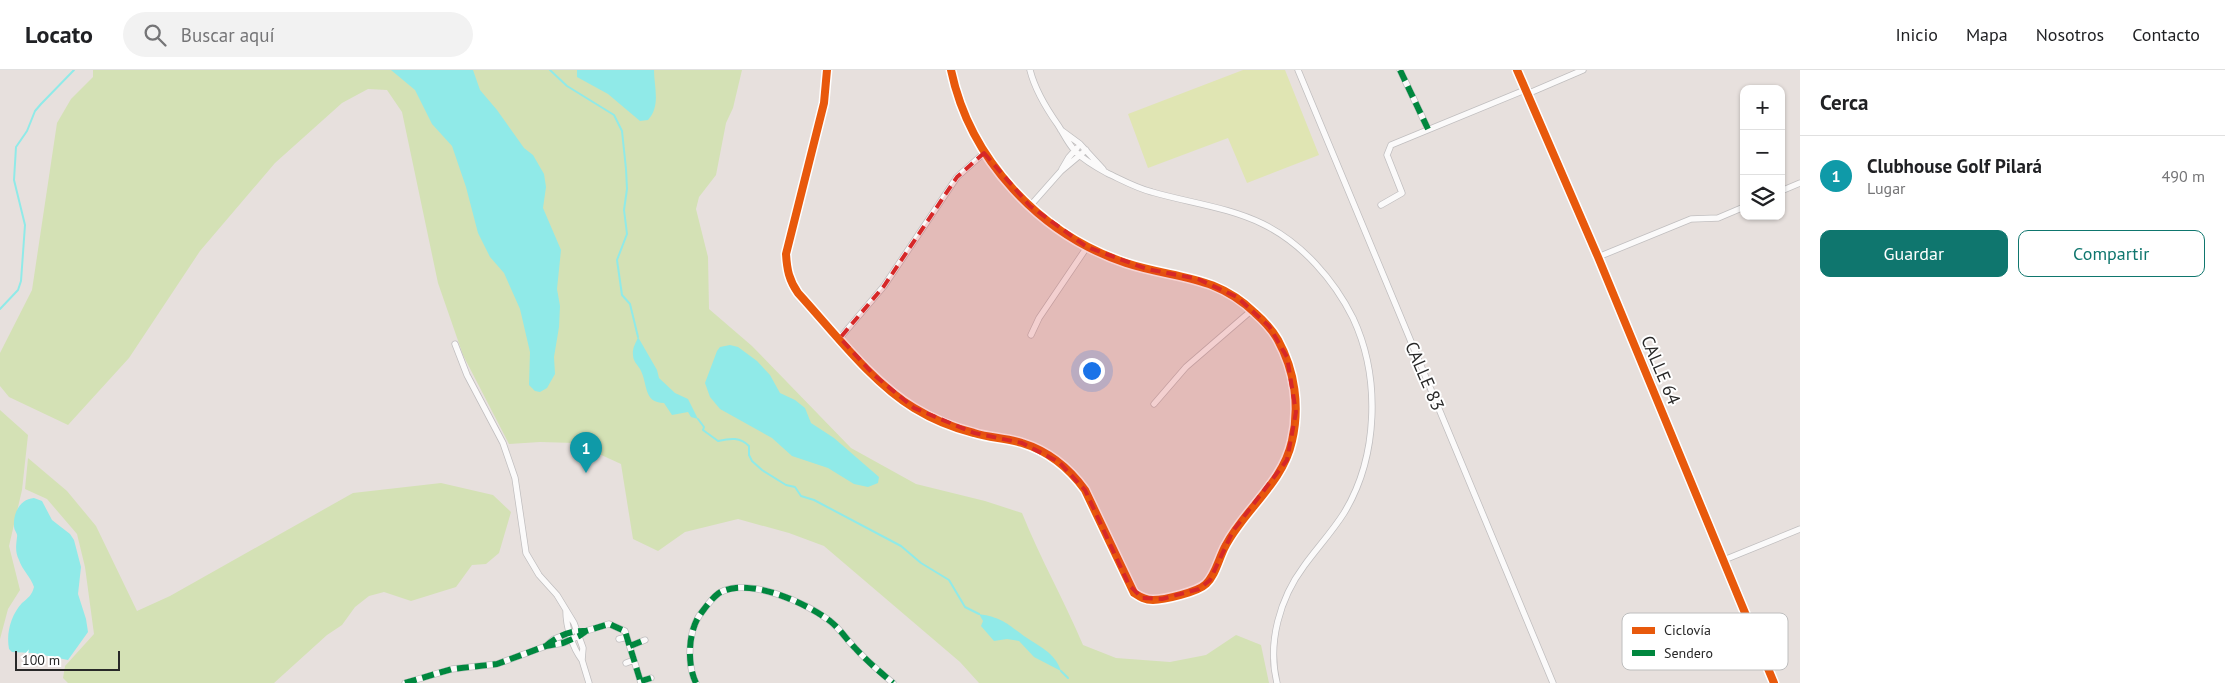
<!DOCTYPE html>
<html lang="es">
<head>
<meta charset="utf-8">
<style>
	body { margin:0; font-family:"PT Sans",sans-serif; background:#f2f2f2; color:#202124 }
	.controls { position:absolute; right:15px; top:15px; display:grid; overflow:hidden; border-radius:10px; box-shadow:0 1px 4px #0004 }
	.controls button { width:45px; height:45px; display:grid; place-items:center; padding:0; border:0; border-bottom:1px solid #e0e0e0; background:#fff; color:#202124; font:25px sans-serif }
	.scale { position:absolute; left:15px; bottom:12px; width:105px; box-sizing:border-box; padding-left:5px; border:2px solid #282828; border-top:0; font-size:14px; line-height:18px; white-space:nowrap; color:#282828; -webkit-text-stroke:4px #fff; paint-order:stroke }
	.you { position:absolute; left:1091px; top:300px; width:18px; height:18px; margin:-12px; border:4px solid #fff; border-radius:50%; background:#1a73e8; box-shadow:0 0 0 8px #1a73e833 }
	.badge { display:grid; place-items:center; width:32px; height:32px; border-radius:50%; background:#0f766e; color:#fff; font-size:16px; font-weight:700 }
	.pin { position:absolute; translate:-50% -41px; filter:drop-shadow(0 1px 2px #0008) }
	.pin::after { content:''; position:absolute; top:26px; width:18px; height:15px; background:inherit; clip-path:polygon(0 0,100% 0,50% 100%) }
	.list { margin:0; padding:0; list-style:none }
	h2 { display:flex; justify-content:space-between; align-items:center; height:65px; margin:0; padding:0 20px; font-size:21px }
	h2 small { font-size:16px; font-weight:400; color:#757577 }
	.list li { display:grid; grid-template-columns:32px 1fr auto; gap:15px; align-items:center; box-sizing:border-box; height:80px; padding:0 20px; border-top:1px solid #e0e0e0 }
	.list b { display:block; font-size:19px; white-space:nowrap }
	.list p { margin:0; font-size:16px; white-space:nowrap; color:#757577 }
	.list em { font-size:16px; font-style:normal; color:#757577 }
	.actions { display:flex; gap:10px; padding:15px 20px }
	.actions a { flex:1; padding:11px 0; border:1px solid #0f766e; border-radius:10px; text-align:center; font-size:18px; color:#0f766e }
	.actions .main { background:#0f766e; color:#fff }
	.icon { flex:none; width:28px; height:28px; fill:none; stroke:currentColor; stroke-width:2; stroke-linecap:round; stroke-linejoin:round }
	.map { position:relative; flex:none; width:1800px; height:613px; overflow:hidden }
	header { display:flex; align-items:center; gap:30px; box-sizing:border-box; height:70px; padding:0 25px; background:#fff; border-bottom:1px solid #e0e0e0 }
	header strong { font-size:24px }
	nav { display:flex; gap:28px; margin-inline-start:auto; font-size:18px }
	.search { width:350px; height:45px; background:#f2f2f2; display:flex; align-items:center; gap:12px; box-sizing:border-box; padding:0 18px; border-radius:28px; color:#757577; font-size:19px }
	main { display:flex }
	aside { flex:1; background:#fff }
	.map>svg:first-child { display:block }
	.green { fill:#d4e1b5 }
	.pitch { fill:#e0e5b3 }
	.water { fill:#90eae8 }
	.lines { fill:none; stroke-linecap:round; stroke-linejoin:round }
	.stream { stroke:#90eae8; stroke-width:2 }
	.minor-casing { stroke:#c0bebf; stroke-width:7 }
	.minor { stroke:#fbfafa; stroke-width:5.5 }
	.quiet { stroke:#00873e; stroke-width:6; stroke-dasharray:12 6; stroke-linecap:butt }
	.cycleway-casing { stroke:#fff; stroke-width:11 }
	.cycleway { stroke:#e8590c; stroke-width:8 }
	.marked { fill:#d62828; fill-opacity:0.2; stroke:#d62828; stroke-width:4; stroke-dasharray:10 6; stroke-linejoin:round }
	.labels { text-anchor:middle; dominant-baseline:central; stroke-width:4; stroke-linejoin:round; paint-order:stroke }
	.street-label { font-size:18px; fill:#282828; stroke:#fff }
	.key { fill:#fff; stroke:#bebebe; stroke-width:1 }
	.key-label { font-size:14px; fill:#282828 }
</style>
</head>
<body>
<header>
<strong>Locato</strong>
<div class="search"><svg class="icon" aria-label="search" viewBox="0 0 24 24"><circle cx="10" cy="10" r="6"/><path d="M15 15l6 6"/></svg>Buscar aquí</div>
<nav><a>Inicio</a><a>Mapa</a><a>Nosotros</a><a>Contacto</a></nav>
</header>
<main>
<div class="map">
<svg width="1800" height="613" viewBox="0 0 1800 613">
	<rect width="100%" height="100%" fill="#e7e0dd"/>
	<path class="green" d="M93,0H742L733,38L726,53L716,105L699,127L696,139L708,187L709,239L752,276L851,378L916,414L985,431L1022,443C1040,488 1064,530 1083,575L1116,588L1170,592L1206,585L1236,565L1261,575L1269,613H979L960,592L824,476L789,463L738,449L685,462L658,481L633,469L621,394L575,373L540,372L509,374L463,285L438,213L402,42L387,20L368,19L342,33L275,93L200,181L129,288L68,355L9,327L0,316V283L32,220L57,53L71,29L93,7Z
		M0,340L28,365L22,420L9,476L20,520L8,539L0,569Z
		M28,388L67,421L96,456L137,541L170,526L353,423L441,413L493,425L511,442L499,483L486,494L472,495L456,517L411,531L384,522L369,526L355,537L342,555L327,565L274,613H68L63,608L65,596L94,564L85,497L77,464L47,429L25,419Z"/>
	<path class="pitch" d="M1243,0H1285L1319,85L1247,113L1228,68L1148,98L1128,44Z"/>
	<path class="water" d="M391,0H473L480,20L497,40L524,78L533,85L544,104L546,117L543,138L561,180L557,219L560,236L559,257L554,287L555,304L547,318L540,322L535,321L529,315L530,282L520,239L504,203L490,187L478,163L466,117L452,76L432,54L415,20Z
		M577,0H654C654,17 661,36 648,50L640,51L608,24L577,7Z
		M638,267L657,300L659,308L675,323L688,329L698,349L691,347L688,342L672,345L664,333C643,333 648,313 640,299C637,294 633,291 633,285C632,278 636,273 638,267Z
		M730,275L738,277L757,291L770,305L780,323L795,330L805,338L811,353L834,368L879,407L878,413L868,417L854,414L828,398L792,386L772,368L720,339L710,327L705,313L717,281L720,277Z
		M34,428L42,431L52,450L70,464L74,470L81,497L78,524L86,549L88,562L68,590L33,583L12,582L9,579C6,563 11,545 22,533C28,528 32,525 34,517C31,507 22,500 19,490C15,482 16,476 17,467C18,463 14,461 14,456C13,443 20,429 34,428Z
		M979,544C1003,548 1006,553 1024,566C1038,576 1055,582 1061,601L1034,587L1019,571L1007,569L994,571L981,556L983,551Z"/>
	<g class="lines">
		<path class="stream" d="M550,0L567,16L614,45L622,61L626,99L627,119L624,140L627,164L617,190L622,225L630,234L638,267
			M0,239L18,220L21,211L25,155L14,110L16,77L27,61L35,41L41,34L74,0
			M698,349L704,357L703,360L718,371C731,368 740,367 749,376V385L752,391L762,400L786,415L795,417L801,426L814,430L901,476L921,493L949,510L965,537L979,544
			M1061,601L1068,608"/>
		<g class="minor-casing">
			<path id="minor" d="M827,0L824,33L786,184C787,200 789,210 798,223C832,260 872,313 914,338C932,349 954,358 974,363C989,368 1007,368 1022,373C1048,381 1069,398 1085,420L1134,523C1140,527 1145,530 1153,530C1164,530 1198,522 1206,514C1216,505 1219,487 1226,475C1245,439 1283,413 1292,371C1300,337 1295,301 1278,270C1272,259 1264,251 1255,243C1215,204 1175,209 1126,193C1040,164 970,90 951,0
				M1030,0C1035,20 1046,38 1058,55C1064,64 1068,74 1076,82C1085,91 1096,97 1107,103C1122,110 1136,118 1152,122C1190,133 1228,137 1263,154C1302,173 1334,210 1353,248C1381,308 1378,387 1344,443C1332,462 1317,478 1304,496C1280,528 1267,573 1277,613
				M1298,0L1553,613
				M1400,0L1428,59
				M1517,0L1598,187L1774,613
				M1527,24L1583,0
				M1061,60L1080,74L1103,99
				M1062,99L1069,87L1077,78
				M1781,121L1800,113
				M1381,135L1402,123L1387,85L1391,75L1525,20
				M1030,136L1061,101L1086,80
				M1598,187L1691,149L1718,148L1744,137
				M1031,265L1039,248L1087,177
				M840,268L884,216L957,107L984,83
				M455,274L467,305L503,373L515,408L526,483L539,505L557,525L574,553L583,578L582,590L589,613
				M1154,334L1186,297L1252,240
				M1724,490L1800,459
				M566,541C566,556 572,577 582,590
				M619,569L627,567
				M546,576L554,569L572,562
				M630,576L645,570
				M626,593L634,590
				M641,611L651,608
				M405,613L452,599L497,594L546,576L563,573L579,566L586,561L609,554L625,561L641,613
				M696,613C687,595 688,563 699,546C705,538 711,529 719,523C748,506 806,533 830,551C840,559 847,570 856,579C867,591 880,602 893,613"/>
		</g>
		<use href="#minor" class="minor"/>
		<path class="quiet" d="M1400,0L1428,59
			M546,576C557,566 571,560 586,561
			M630,576L645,570
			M641,611L651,608
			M405,613L452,599L497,594L546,576L563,573L579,566L586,561L609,554L625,561L641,613
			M696,613C687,595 688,563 699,546C705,538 711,529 719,523C748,506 806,533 830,551C840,559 847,570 856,579C867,591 880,602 893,613"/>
		<g class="cycleway-casing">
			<path id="cycleway" d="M827,0L824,33L786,184C787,200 789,210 798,223C832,260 872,313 914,338C932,349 954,358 974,363C989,368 1007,368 1022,373C1048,381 1069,398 1085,420L1134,523C1140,527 1145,530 1153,530C1164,530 1198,522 1206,514C1216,505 1219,487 1226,475C1245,439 1283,413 1292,371C1300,337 1295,301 1278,270C1272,259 1264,251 1255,243C1215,204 1175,209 1126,193C1040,164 970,90 951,0
				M1517,0L1598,187L1774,613"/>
		</g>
		<use href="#cycleway" class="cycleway"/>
	</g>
	<path class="marked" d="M984,83L1030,136L1087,177L1147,199L1198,209L1237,227L1269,256L1287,287L1296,342L1287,390L1233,461L1210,510L1199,519L1162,529L1142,528L1129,515L1085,420L1059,392L1022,373L974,363L914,338L874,305L840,268L884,216L957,107Z"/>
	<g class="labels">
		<g class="street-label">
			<text transform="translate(1661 300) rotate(67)">CALLE 64</text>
			<text transform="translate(1425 306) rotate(67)">CALLE 83</text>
		</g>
	</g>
	<rect x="1622" y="543" width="166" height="57" rx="8" class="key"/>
	<rect x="1632" y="557" width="23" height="7" fill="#e8590c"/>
	<rect x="1632" y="580" width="23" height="6" fill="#00873e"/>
	<g class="key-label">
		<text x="1664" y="565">Ciclovía</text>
		<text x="1664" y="588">Sendero</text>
	</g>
</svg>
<div class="controls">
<button>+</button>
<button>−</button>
<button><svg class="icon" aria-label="layers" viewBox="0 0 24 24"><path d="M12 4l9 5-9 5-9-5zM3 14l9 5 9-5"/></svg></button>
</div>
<div class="scale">100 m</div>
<div class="you"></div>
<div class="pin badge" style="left:586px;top:403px;background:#0f9aa8">1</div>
</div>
<aside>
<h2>Cerca<small></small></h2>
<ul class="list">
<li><span class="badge" style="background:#0f9aa8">1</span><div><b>Clubhouse Golf Pilará</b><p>Lugar</p></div><em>490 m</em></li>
</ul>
<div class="actions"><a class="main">Guardar</a><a>Compartir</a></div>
</aside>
</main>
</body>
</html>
